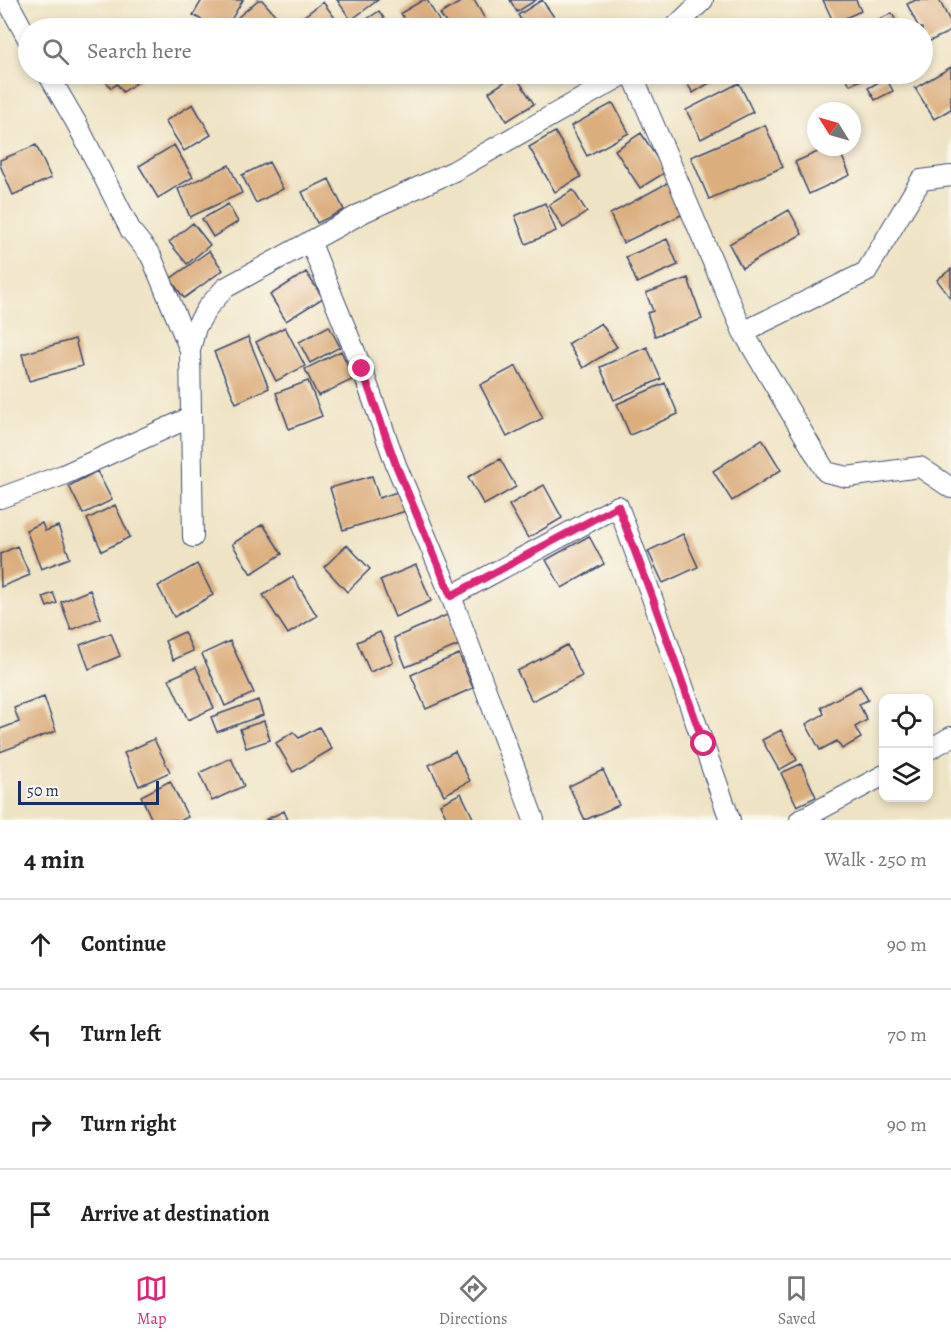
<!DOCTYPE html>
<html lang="en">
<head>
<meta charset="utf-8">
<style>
	body { margin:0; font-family:Alegreya,serif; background:#f6f6f6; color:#222 }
	.controls { position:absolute; right:18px; bottom:18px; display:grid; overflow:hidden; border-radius:12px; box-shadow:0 3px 9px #0003 }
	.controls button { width:54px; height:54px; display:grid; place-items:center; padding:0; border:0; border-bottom:2px solid #e0e0e0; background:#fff; color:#222; font:30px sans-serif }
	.compass { position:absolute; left:807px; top:102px; width:54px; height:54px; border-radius:50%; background:#fff; box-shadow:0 3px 9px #0003; rotate:307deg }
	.scale { position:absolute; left:18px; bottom:15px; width:141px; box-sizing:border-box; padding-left:6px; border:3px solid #1b2f5e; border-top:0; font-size:16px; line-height:21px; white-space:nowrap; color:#1b2f5e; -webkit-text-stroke:4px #fbf7ec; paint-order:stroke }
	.stop { position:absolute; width:18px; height:18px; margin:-14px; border:4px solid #db2777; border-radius:50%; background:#fff }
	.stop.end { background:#db2777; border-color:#fff; box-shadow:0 2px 6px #0008 }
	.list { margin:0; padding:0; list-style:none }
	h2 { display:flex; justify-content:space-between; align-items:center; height:78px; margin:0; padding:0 24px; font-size:26px }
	h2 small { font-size:20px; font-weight:400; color:#767676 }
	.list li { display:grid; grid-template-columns:39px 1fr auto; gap:18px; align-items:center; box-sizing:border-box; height:90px; padding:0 24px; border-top:2px solid #e0e0e0 }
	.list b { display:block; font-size:22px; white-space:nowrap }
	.list em { font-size:20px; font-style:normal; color:#767676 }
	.icon { flex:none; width:33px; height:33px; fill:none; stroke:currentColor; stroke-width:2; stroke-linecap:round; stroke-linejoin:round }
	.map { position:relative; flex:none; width:951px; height:820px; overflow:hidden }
	.search { position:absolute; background:#fff; box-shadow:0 3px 9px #0003; left:18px; right:18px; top:18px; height:66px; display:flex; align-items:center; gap:15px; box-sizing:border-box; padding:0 21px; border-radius:33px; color:#767676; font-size:22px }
	.sheet { height:438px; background:#fff }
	nav { display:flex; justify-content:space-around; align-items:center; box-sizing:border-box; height:84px; border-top:2px solid #e0e0e0; background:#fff; font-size:16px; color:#767676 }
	nav a { display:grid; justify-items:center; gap:3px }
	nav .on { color:#db2777 }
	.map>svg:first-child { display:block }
	.building { fill:#dbae7e }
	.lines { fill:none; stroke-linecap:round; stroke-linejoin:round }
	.minor-casing { stroke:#3b4a6d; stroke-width:22 }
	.minor { stroke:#fff; stroke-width:20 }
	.route { stroke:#db2777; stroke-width:8 }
</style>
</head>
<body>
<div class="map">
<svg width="951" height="820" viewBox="0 0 951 820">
	<rect width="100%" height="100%" fill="#fbf7ec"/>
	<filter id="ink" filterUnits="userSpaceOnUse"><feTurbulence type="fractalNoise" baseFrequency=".0167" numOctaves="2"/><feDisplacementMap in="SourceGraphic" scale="12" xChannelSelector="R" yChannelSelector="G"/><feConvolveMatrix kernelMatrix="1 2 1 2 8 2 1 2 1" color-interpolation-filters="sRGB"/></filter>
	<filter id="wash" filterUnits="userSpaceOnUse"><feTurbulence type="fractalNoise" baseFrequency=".008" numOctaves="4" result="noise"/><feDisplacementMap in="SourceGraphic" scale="24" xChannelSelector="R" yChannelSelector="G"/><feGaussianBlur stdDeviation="1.35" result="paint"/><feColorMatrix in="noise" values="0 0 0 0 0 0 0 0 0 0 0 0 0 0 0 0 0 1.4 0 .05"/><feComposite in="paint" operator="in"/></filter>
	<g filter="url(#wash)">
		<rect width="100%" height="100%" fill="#eee3c4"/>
		<g id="blocks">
			<path class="building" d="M202,0H243L226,28H215L193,15Z
				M258,0H262L286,27L237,28L241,25L236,19Z
				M337,0H378L351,20Z
				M423,0H427L443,28H409L401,13Z
				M464,0H474L486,21L484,22L487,28H449L440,14Z
				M510,0H536L517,12Z
				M542,0L559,24L552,28H526L518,15Z
				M823,0H856L861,11L834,23Z
				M916,0H939L951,23V31L926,43L922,35V28H919L907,4Z
				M323,2L341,26L338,28H312L303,17Z
				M379,11L391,28H354Z
				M892,13L899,28H861Z
				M951,67V109L934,119L915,88Z
				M100,74H149L123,92L117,84L111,88Z
				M681,74H724L693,93Z
				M844,74H873L850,85Z
				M515,75L534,104L507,121L489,92Z
				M886,78L893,91L875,100L868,88Z
				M739,83L753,112L701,139L686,110Z
				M613,103L629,133L587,156L571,126Z
				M193,104L211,135L184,151L165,121Z
				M765,125L783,167L709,199L691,157Z
				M555,132L581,177L555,192L529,147Z
				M641,133L666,172L640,188L615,150Z
				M36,145L51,178L13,195L0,165V160Z
				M174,145L193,177L158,198L139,166Z
				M829,147H838L850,175L809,194L795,162Z
				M269,162L283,189L256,203L242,175Z
				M229,165L242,193L190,217L178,189Z
				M329,179L344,210L317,223L302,192Z
				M671,181L683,214L623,243L610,214Z
				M573,190L587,212L563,228L549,205Z
				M545,203L556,231L526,244L515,216Z
				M228,204L238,222L213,237L202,219Z
				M789,210L802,234L742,268L729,244Z
				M193,223L210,245L187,264L169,242Z
				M667,239L678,265L637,283L626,257Z
				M209,251L223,270L184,298L170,279Z
				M951,269V299L937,280Z
				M306,272L323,298L286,321L270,295Z
				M688,278L702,319L655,336L647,313L653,311L646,293Z
				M601,323L617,347L583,368L568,344Z
				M329,326L340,347L310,363L299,342Z
				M285,327L305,366L276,381L256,342Z
				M248,337L269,388L236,403L214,352Z
				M75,339L82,366L29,381L22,354Z
				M647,347L661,379L614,400L600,367Z
				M341,351L354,379L318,396L305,369Z
				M516,366L543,418L507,437L480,385Z
				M308,381L322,416L289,429L276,393Z
				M665,383L678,414L630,435L617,404Z
				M762,439L781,470L732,501L713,471Z
				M500,459L516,487L484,505L468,477Z
				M97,471L112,500L83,514L69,486Z
				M372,476L379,498L400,491L406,511L343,530L330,488Z
				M544,485L562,518L528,538L509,505Z
				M115,505L130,537L102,551L87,519Z
				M42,523L45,531L58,526L70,558L41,569L26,530Z
				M263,524L282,554L251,574L232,544Z
				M683,534L698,567L663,583L648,551Z
				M589,536L604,564L562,588L546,560Z
				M347,545L370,569L347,592L324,567Z
				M17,546L30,575L1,587L0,554Z
				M197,564L213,595L174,617L158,586Z
				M416,565L431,601L395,617L380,580Z
				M293,577L317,616L288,634L263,595Z
				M90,590L101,618L71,630L61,602Z
				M53,593L57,603L47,607L43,597Z
				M447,615L459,645L406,667L394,638Z
				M184,632L193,651L173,660L165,641Z
				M380,632L393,662L370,672L357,642Z
				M111,633L120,656L89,669L80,645Z
				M230,641L254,693L225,706L202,654Z
				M567,645L582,676L532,701L517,671Z
				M459,654L473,688L426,709L411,675Z
				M196,667L214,708L188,720L169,679Z
				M860,686L868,700L859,704L867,720L855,727L861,738L842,749L837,741L820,750L806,724L824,714L821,707Z
				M44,697L56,731L0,752V729L19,722L14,708Z
				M258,700L263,715L217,732L211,717Z
				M264,721L270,740L246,748L240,729Z
				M319,727L332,749L293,772L276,743L293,732L299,738Z
				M781,730L797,760L779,770L762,740Z
				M154,739L170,772L139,786L124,753Z
				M455,751L470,781L444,795L429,765Z
				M231,758L244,786L212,801L199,773Z
				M801,764L816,797L797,806L781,773Z
				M603,770L619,805L585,820L569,786Z
				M170,781L188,817L182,820H152L141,796Z
				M461,793L474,820H448L440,804Z
				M284,811L288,820H265Z"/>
		</g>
	</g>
	<g filter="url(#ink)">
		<use href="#blocks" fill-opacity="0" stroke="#3b4a6d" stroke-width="1.5"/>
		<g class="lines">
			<g class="minor-casing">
				<path id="minor" d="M7,0L28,39
					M674,28L703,0
					M48,74L77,124L131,231L151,256L190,350
					M632,74L743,332
					M951,176L921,180L866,272L743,332L826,472L847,477L920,467L951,488
					M310,241L362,369L396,465L451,596L534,820
					M0,498L63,475L191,417
					M193,537L190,350L196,327L208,307L225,288L364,212L454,171L625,74
					M451,596L618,506L650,592L730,820
					M928,750L951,737
					M800,820L884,775"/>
			</g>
			<use href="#minor" class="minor"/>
		</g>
	</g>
	<g class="lines" filter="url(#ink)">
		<path class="route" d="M362,369L396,465L451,596L618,506L650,591L704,744"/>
	</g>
</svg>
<div class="controls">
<button><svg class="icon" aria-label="locate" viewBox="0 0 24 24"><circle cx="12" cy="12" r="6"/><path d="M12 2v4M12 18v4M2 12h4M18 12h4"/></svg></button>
<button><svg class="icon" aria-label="layers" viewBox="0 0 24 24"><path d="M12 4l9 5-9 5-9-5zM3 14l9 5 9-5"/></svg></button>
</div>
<svg class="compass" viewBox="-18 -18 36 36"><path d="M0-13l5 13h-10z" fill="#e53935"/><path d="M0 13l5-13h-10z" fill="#767676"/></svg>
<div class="scale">50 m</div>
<div class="stop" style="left:704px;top:744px"></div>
<div class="stop end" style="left:362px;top:369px"></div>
<div class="search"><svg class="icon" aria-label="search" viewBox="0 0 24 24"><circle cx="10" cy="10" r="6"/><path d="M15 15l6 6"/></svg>Search here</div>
</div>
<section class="sheet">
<h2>4 min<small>Walk · 250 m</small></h2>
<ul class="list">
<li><svg class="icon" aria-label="ahead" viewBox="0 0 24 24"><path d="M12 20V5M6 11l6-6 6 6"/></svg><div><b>Continue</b></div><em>90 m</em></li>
<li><svg class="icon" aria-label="left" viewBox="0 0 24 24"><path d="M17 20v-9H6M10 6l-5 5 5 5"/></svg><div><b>Turn left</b></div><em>70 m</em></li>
<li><svg class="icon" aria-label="right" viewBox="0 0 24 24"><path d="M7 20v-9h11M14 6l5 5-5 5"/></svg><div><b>Turn right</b></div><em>90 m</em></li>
<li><svg class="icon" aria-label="arrive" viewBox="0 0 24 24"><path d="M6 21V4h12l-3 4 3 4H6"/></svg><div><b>Arrive at destination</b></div></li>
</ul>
</section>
<nav>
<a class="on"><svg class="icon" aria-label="map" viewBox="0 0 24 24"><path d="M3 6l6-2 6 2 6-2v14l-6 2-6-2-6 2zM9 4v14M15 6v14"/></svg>Map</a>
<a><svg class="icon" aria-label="directions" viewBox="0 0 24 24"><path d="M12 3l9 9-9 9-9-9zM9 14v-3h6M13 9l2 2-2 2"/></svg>Directions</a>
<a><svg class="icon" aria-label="saved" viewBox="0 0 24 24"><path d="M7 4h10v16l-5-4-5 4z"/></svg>Saved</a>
</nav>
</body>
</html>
